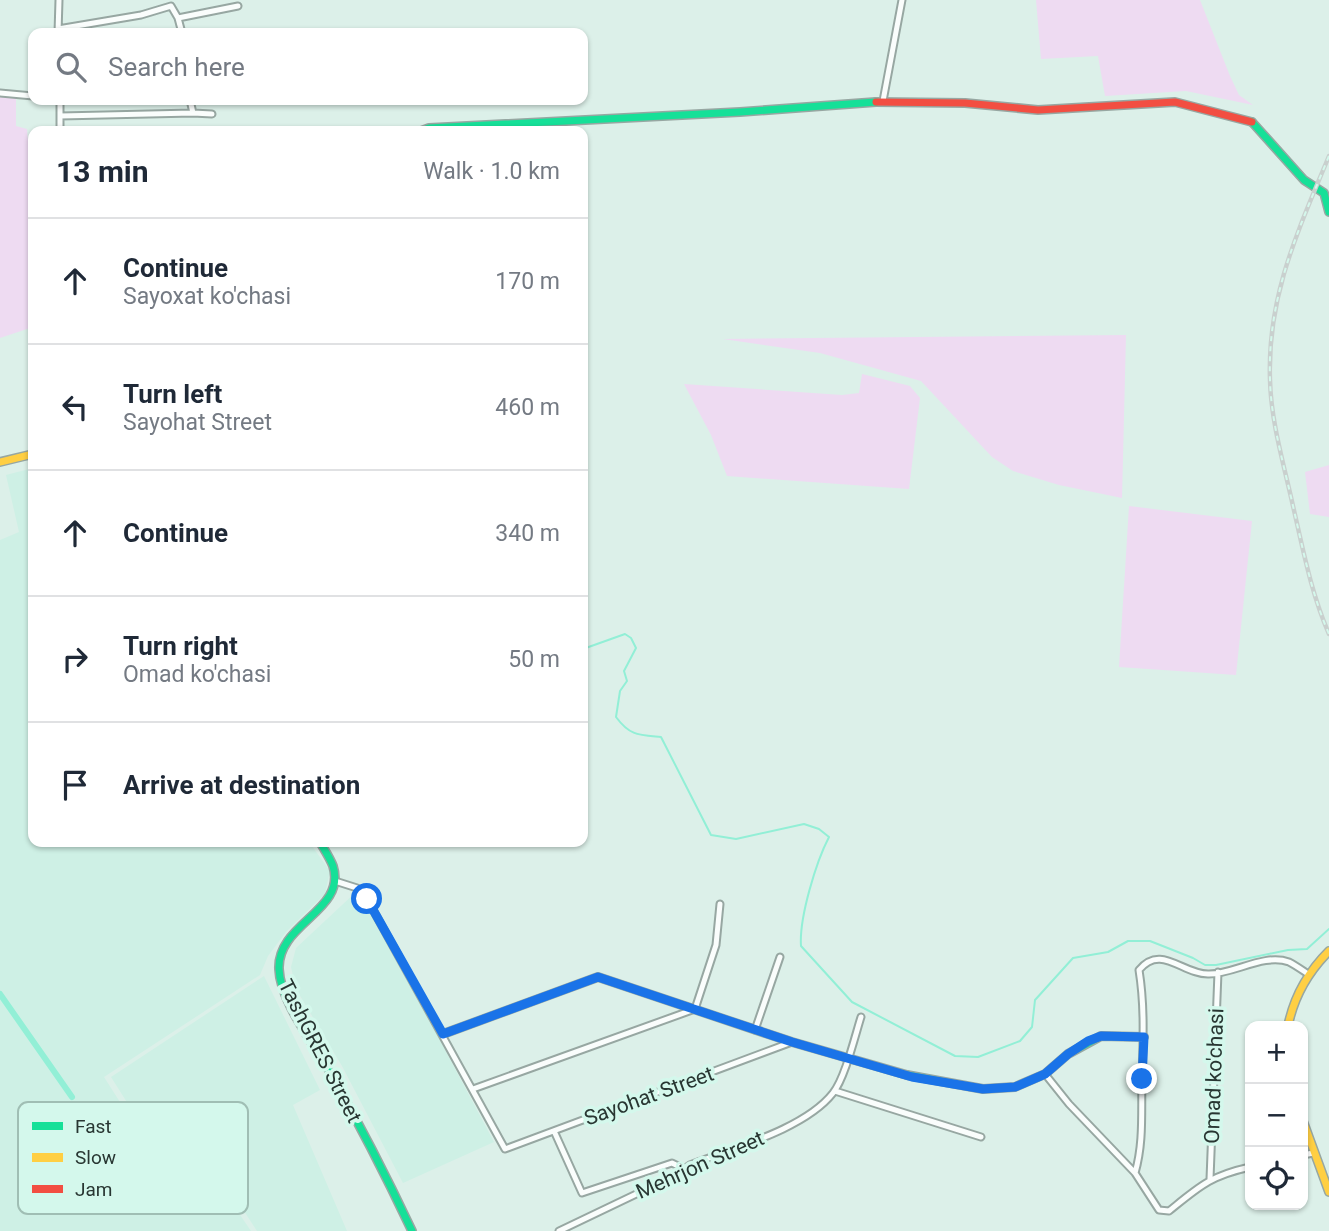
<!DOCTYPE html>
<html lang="en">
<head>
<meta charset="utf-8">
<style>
	body { margin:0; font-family:Roboto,sans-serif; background:#f2f2f3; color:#1f2937 }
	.controls { position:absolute; right:21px; bottom:21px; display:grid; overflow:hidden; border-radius:14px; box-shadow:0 2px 5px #0004 }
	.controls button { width:63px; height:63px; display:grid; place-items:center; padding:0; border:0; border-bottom:2px solid #e0e1e3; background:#fff; color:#1f2937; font:35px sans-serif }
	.stop { position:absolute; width:21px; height:21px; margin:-16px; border:5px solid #1a73e8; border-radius:50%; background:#fff }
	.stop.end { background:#1a73e8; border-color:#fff; box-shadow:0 2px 7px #0008 }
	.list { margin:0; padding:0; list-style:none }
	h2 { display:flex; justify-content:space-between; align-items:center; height:91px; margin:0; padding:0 28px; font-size:30px }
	h2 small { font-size:23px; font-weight:400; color:#747a83 }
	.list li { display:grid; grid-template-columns:46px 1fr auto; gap:21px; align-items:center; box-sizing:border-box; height:126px; padding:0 28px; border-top:2px solid #e0e1e3 }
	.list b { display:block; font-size:26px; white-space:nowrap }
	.list p { margin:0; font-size:23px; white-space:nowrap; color:#747a83 }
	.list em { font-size:23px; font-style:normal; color:#747a83 }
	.icon { flex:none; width:38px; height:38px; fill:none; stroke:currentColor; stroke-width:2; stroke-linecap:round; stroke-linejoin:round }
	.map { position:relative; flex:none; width:1329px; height:1231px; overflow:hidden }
	.search { position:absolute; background:#fff; box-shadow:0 2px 5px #0004; left:28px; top:28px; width:560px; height:77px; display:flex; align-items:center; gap:18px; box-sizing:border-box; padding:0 24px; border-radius:14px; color:#747a83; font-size:26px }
	.panel { position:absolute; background:#fff; box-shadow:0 2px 5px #0004; left:28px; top:126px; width:560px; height:721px; border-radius:14px }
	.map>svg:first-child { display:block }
	.built { fill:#cef0e5 }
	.green { fill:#eedbf2 }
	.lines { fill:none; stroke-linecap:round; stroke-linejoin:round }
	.stream { stroke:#92efd6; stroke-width:2 }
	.canal { stroke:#92efd6; stroke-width:6 }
	.street-casing { stroke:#97a7a2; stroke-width:9 }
	.fast-casing { stroke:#97a7a2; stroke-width:10 }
	.slow-casing { stroke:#97a7a2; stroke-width:10 }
	.jam-casing { stroke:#97a7a2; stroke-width:10 }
	.street { stroke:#fafdfc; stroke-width:5 }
	.fast { stroke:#16e098; stroke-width:7 }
	.slow { stroke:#ffcf43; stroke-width:7 }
	.jam { stroke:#f24e42; stroke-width:7 }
	.rail-casing { stroke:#c9d0ce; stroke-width:4.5 }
	.rail { stroke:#d4f8ec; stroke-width:2; stroke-dasharray:5; stroke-linecap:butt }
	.route { stroke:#1a73e8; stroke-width:9 }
	.labels { text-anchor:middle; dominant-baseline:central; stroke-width:7; stroke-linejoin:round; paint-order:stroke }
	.street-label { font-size:21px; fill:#283632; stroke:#d4f8ec }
	.key { fill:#d4f8ec; stroke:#a0beb4; stroke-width:2 }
	.key-label { font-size:19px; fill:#283632 }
</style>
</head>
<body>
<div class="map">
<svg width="1329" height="1231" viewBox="0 0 1329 1231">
	<rect width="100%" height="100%" fill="#dcf0e9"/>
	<path class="built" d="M33,468V842H309L330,871L325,894L286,932L268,956L260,975L104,1077L146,1143L179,1125L251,1231H0V540L19,532L6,475Z
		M357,891L367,903L494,1142L403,1183L342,1066L296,989L291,967L296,948Z
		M264,976L320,1090L293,1105L347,1231H257L181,1114L147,1134L111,1077Z"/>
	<path class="green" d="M1036,0H1200L1230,76L1239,95L1253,105L1186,91L1105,96L1098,56L1041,59Z
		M0,97L16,98V126L27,129L29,154H33V327L0,338Z
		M1126,335L1122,498L1059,485L1013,471L992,457L921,381L820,353L723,339Z
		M862,374L910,386L920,398L909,489L727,476L711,435L684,384L842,395L859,393Z
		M1329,465V517L1310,514L1305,472Z
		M1129,506L1252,521L1236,675L1119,667Z"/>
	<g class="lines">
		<path class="stream" d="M583,649L625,634L631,638L636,648L624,671L627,681L620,691L616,717C630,736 639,735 661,737L711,835L736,839L804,824L819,829L829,837C816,862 799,918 801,946L852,1002L955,1056L978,1057L1020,1041L1032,1027L1035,1000L1073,958L1108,952L1128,941H1150L1193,958L1205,965H1216L1288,950L1307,949L1329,929"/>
		<path class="canal" d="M0,994L72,1097"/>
		<g class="street-casing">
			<path id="street" d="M178,18L238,6
				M58,29L141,15L171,6L178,18L182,33
				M58,33L59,0
				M0,93L33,96
				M190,100L193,113
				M883,101L902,0
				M60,116L193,113L212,114
				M60,131V100
				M335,881L357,888L367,899L505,1149L792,1042
				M755,1030L780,957
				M1045,1074L1069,1104L1135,1173L1159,1210L1169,1211C1200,1186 1210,1176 1250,1167
				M473,1089L695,1009L716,945L720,904
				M835,1091L981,1137
				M554,1131L582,1193L672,1163L684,1169
				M1303,1155L1313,1153
				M1135,1173C1144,1142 1141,1111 1142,1080C1143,1043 1145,1007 1139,970C1161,943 1183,975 1209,974C1234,974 1264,953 1289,962C1295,965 1302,970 1308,974
				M1210,1179L1218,972
				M559,1231L676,1175L690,1165C733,1148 805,1129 833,1093C845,1078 855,1036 861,1017"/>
		</g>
		<g class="fast-casing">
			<path id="fast" d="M1252,122L1304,180L1324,193L1329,212
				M421,131L429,128L740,112L876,102
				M320,842C324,849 330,858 333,866C347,911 277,923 279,969C280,1002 315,1045 331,1074C360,1125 387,1178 412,1231
				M907,1075L983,1089L1015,1087L1045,1074L1068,1054L1101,1036L1144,1037"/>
		</g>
		<g class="slow-casing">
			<path id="slow" d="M0,462L33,454
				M1288,1026C1294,996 1307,973 1329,951
				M443,1034L598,977L792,1042L907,1075
				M1303,1121L1329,1192"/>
		</g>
		<g class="jam-casing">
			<path id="jam" d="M876,102L965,103L1038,110L1175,102L1252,122"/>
		</g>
		<use href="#street" class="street"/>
		<use href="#fast" class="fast"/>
		<use href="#slow" class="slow"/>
		<use href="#jam" class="jam"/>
		<g class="rail-casing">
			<path id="rail" d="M1329,156C1298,231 1267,296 1270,380C1271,422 1284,465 1293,506C1303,549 1311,593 1329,634"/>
		</g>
		<use href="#rail" class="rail"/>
	</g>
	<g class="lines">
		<path class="route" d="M367,899L443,1034L598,977L792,1042L912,1077L983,1089L1015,1087L1045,1074L1068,1054L1088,1041L1101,1036L1144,1037L1142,1079"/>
	</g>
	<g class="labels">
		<g class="street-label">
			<text transform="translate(320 1051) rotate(63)">TashGRES Street</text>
			<text transform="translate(1214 1076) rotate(-88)">Omad ko'chasi</text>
			<text transform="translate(649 1096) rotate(-20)">Sayohat Street</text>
			<text transform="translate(700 1165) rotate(-24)">Mehrjon Street</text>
		</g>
	</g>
	<rect x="18" y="1102" width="230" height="112" rx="10" class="key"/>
	<rect x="32" y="1122" width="31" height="8" fill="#16e098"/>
	<rect x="32" y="1153" width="31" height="9" fill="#ffcf43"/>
	<rect x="32" y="1185" width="31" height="8" fill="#f24e42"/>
	<g class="key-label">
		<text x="75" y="1133">Fast</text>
		<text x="75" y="1164">Slow</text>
		<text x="75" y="1196">Jam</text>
	</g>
</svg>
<div class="controls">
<button>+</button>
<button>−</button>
<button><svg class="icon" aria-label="locate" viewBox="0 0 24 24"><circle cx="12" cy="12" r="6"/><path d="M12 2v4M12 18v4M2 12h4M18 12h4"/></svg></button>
</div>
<div class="stop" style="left:367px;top:899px"></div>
<div class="stop end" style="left:1142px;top:1079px"></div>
<div class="search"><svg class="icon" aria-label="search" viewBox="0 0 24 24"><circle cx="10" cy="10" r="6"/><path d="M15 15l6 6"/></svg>Search here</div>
<section class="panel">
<h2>13 min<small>Walk · 1.0 km</small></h2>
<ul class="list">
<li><svg class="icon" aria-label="ahead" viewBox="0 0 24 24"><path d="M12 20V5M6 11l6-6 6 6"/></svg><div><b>Continue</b><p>Sayoxat ko'chasi</p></div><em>170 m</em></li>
<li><svg class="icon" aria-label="left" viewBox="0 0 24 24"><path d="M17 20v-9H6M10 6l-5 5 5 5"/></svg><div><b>Turn left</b><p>Sayohat Street</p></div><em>460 m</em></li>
<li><svg class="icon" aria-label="ahead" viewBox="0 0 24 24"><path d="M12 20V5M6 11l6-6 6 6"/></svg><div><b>Continue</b></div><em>340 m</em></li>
<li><svg class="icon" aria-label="right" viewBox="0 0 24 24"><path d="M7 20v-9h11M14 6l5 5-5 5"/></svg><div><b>Turn right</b><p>Omad ko'chasi</p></div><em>50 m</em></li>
<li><svg class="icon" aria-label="arrive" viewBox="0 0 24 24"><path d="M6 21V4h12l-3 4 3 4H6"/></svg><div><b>Arrive at destination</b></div></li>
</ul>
</section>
</div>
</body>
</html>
